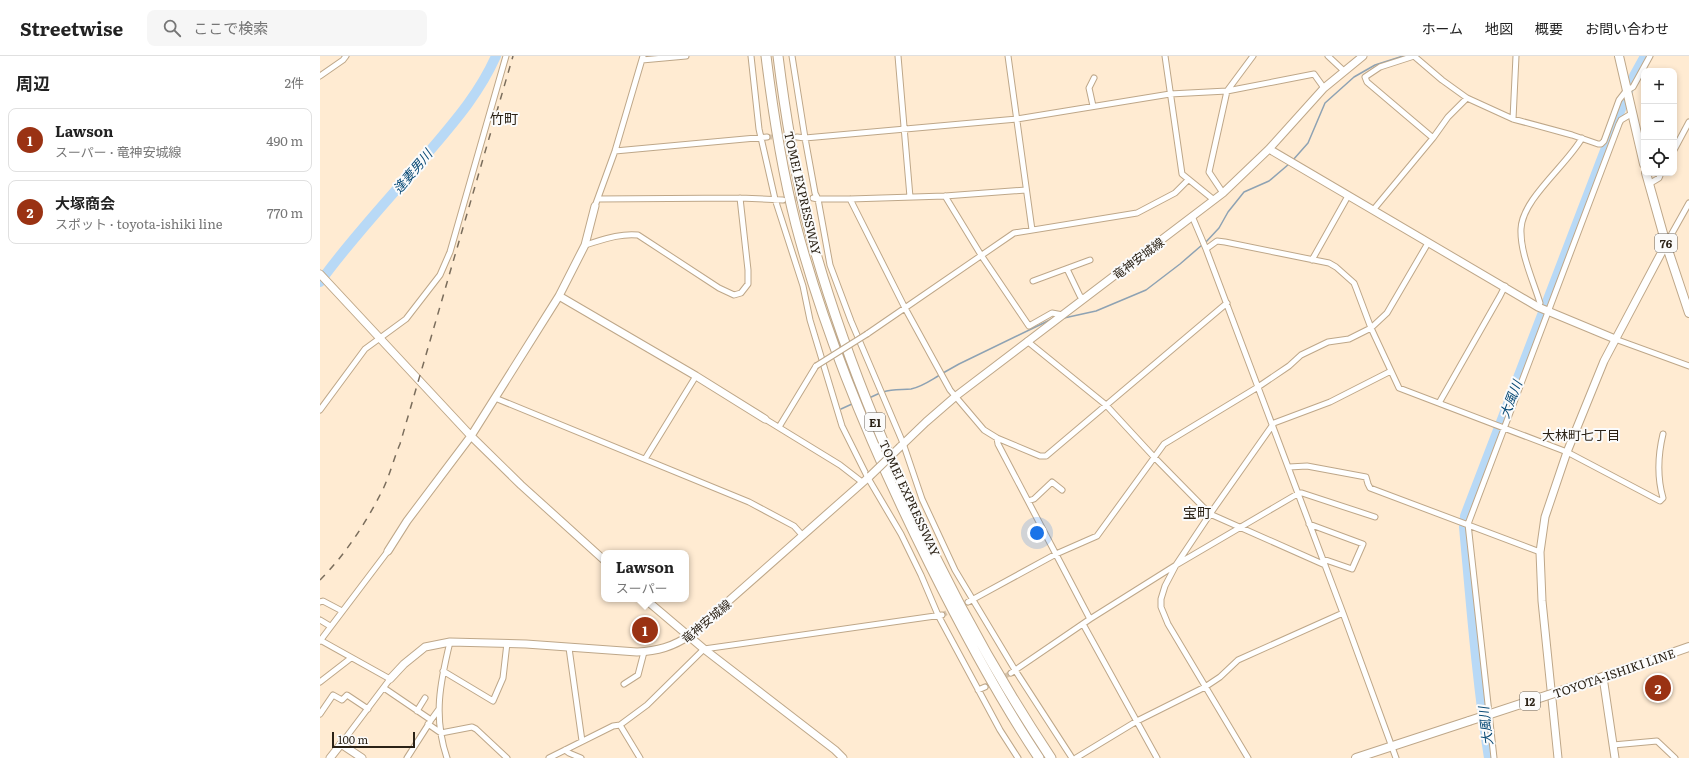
<!DOCTYPE html>
<html lang="ja">
<head>
<meta charset="utf-8">
<style>
	body { margin:0; font-family:Literata,"Noto Sans JP",serif; background:#f6f6f6; color:#222 }
	.controls { position:absolute; right:12px; top:12px; display:grid; overflow:hidden; border-radius:8px; box-shadow:0 2px 6px #0003 }
	.controls button { width:36px; height:36px; display:grid; place-items:center; padding:0; border:0; border-bottom:1px solid #e0e0e0; background:#fff; color:#222; font:20px sans-serif }
	.scale { position:absolute; left:12px; bottom:10px; width:83px; box-sizing:border-box; padding-left:4px; border:2px solid #2b2216; border-top:0; font-size:11px; line-height:14px; white-space:nowrap; color:#2b2216; -webkit-text-stroke:3px #fbfbfb; paint-order:stroke }
	.you { position:absolute; left:717px; top:477px; width:14px; height:14px; margin:-10px; border:3px solid #fff; border-radius:50%; background:#1a73e8; box-shadow:0 0 0 6px #1a73e833 }
	.badge { display:grid; place-items:center; width:26px; height:26px; border-radius:50%; background:#9a3213; color:#fff; font-size:13px; font-weight:700 }
	.pin { position:absolute; translate:-50% -50%; border:2px solid #fff; box-shadow:0 1px 4px #0006 }
	.popup { position:absolute; left:281px; top:494px; width:88px; height:52px; box-sizing:border-box; display:grid; place-content:center; border-radius:8px; background:#fff; filter:drop-shadow(0 1px 3px #0005); font-size:13px; white-space:nowrap; color:#767676 }
	.popup b { font-size:15px; color:#222 }
	.popup::after { content:''; position:absolute; left:50%; top:100%; margin-left:-8px; border:8px solid transparent; border-top-color:#fff }
	.list { margin:0; padding:0; list-style:none }
	h2 { display:flex; justify-content:space-between; align-items:center; height:52px; margin:0; padding:0 16px; font-size:17px }
	h2 small { font-size:13px; font-weight:400; color:#767676 }
	.list li { display:grid; grid-template-columns:26px 1fr auto; gap:12px; align-items:center; box-sizing:border-box; height:64px; margin:0 8px 8px; padding:0 8px; border:1px solid #e0e0e0; border-radius:8px }
	.list b { display:block; font-size:15px; white-space:nowrap }
	.list p { margin:0; font-size:13px; white-space:nowrap; color:#767676 }
	.list em { font-size:13px; font-style:normal; color:#767676 }
	.icon { flex:none; width:22px; height:22px; fill:none; stroke:currentColor; stroke-width:2; stroke-linecap:round; stroke-linejoin:round }
	.map { position:relative; flex:none; width:1369px; height:702px; overflow:hidden }
	header { display:flex; align-items:center; gap:24px; box-sizing:border-box; height:56px; padding:0 20px; background:#fff; border-bottom:1px solid #e0e0e0 }
	header strong { font-size:19px }
	nav { display:flex; gap:22px; margin-inline-start:auto; font-size:14px }
	.search { width:280px; height:36px; background:#f6f6f6; display:flex; align-items:center; gap:10px; box-sizing:border-box; padding:0 14px; border-radius:8px; color:#767676; font-size:15px }
	main { display:flex }
	aside { flex:1; background:#fff }
	.map>svg:first-child { display:block }
	.lines { fill:none; stroke-linecap:round; stroke-linejoin:round }
	.stream { stroke:#8ea2b3; stroke-width:1.5 }
	.river { stroke:#b8d9f6; stroke-width:10 }
	.street-tunnel { stroke:#d5c3ac; stroke-width:5; stroke-dasharray:5 2.5; stroke-linecap:butt }
	.street-casing { stroke:#bea789; stroke-width:7 }
	.secondary-casing { stroke:#bea789; stroke-width:9 }
	.primary-casing { stroke:#bea789; stroke-width:10 }
	.highway-casing { stroke:#bea789; stroke-width:11 }
	.street { stroke:#fff; stroke-width:5 }
	.secondary { stroke:#fff; stroke-width:7 }
	.primary { stroke:#fff; stroke-width:8 }
	.highway { stroke:#fff; stroke-width:9 }
	.rail { stroke:#7a6d5c; stroke-width:1.5; stroke-dasharray:7 7; stroke-linecap:butt }
	.street-bridge-casing { stroke:#bea789; stroke-width:7; stroke-linecap:butt }
	.secondary-bridge-casing { stroke:#bea789; stroke-width:9; stroke-linecap:butt }
	.primary-bridge-casing { stroke:#bea789; stroke-width:10; stroke-linecap:butt }
	.street-bridge { stroke:#fff; stroke-width:5 }
	.secondary-bridge { stroke:#fff; stroke-width:7 }
	.primary-bridge { stroke:#fff; stroke-width:8 }
	.labels { text-anchor:middle; dominant-baseline:central; stroke-width:4; stroke-linejoin:round; paint-order:stroke }
	.shield { fill:#fbfbfb; stroke:#69635b; stroke-width:1 }
	.shield-label { font-size:11px; font-weight:bold; fill:#2b2216 }
	.street-label { font-size:12px; fill:#2b2216; stroke:#fbfbfb }
	.water-label { font-size:13px; font-style:italic; fill:#064874; stroke:#fbfbfb }
	.neighbourhood-label { font-size:13px; fill:#2b2216; stroke:#fbfbfb }
	.quarter-label { font-size:14px; fill:#2b2216; stroke:#fbfbfb }
</style>
</head>
<body>
<header>
<strong>Streetwise</strong>
<div class="search"><svg class="icon" aria-label="search" viewBox="0 0 24 24"><circle cx="10" cy="10" r="6"/><path d="M15 15l6 6"/></svg>ここで検索</div>
<nav><a>ホーム</a><a>地図</a><a>概要</a><a>お問い合わせ</a></nav>
</header>
<main>
<aside>
<h2>周辺<small>2件</small></h2>
<ul class="list">
<li><span class="badge">1</span><div><b>Lawson</b><p>スーパー · 竜神安城線</p></div><em>490 m</em></li>
<li><span class="badge">2</span><div><b>大塚商会</b><p>スポット · toyota-ishiki line</p></div><em>770 m</em></li>
</ul>
</aside>
<div class="map">
<svg width="1369" height="702" viewBox="0 0 1369 702">
	<rect width="100%" height="100%" fill="#ffebd2"/>
	<g class="lines">
		<path class="stream" d="M973,104L988,87L1005,47L1034,21L1055,9L1083,0
			M885,187L899,172L908,156L924,136L949,125L969,108
			M744,262L776,255L826,234L860,208L882,189
			M623,317L639,308L732,263
			M563,336C573,333 582,334 591,333C602,331 611,324 620,319
			M549,342L560,337
			M521,353L532,348"/>
		<path class="river" d="M0,226C33,180 72,140 108,97C135,65 159,38 176,0
			M1169,702C1157,626 1151,548 1144,471L1145,460L1297,63L1314,20L1325,0"/>
		<path class="street-tunnel" d="M447,81H472
			M468,143L493,142
			M622,559L634,553
			M665,631L691,617"/>
		<g class="street-casing">
			<path id="street" d="M431,0L439,73L455,143L483,230L490,264L522,370L548,422L581,478L601,519L618,559L680,674L698,702
				M472,0L485,82L495,137L498,143L510,209L531,265L583,387L602,443L635,514L695,614L752,702
				M578,0L590,141
				M688,0L712,174
				M845,0L862,118L894,144
				M1008,0L1024,15
				M322,4L366,0
				M0,20L23,4L26,0
				M773,50L769,32L774,22
				M1193,63L1196,0
				M477,81L485,82L697,63L850,38L907,35L994,18L1004,32
				M1113,82L1047,26L1045,21L1060,11L1094,0L1122,24L1147,42L1193,63L1252,79L1278,88H1281L1284,85L1299,44L1306,35L1313,31L1330,0
				M1354,94L1369,66
				M295,95L447,81
				M1329,128L1339,122L1341,117
				M903,137L889,116L907,35L933,0
				M625,140L661,199L709,270L732,257L743,259
				M493,142L498,143H530L625,140L706,134
				M278,143L420,142L463,144
				M530,143L585,252L630,334L664,374L677,382L720,400H726L907,247
				M275,150L295,95L323,0
				M1054,153L1113,82L1128,61L1147,42
				M872,160L886,193L1023,557L1076,702
				M1346,188L1369,147
				M265,189C282,184 300,177 318,179L399,232L414,239L421,237L428,228V214L420,142
				M886,193L897,185L905,186L1009,207L1016,211L1034,227L1036,232L1051,272L1079,332L1247,396L1340,445L1343,442C1337,421 1338,399 1343,378
				M992,204L1028,140
				M747,213L760,240L764,243
				M713,225L770,204
				M1218,251L1220,247C1213,224 1200,197 1201,173C1202,143 1247,109 1262,82
				M547,278L694,177L817,157L855,137L868,124
				M1295,283L1369,310
				M707,285L786,349L834,401L890,458L1005,509
				M175,342L429,446L474,470L483,480
				M1119,347L1180,240L1185,230
				M0,354L45,293L86,263L120,219L130,196L186,0
				M445,363L520,409L542,426
				M459,371L496,310
				M677,382L678,388L770,563
				M325,403L376,320
				M969,411L987,410L1046,421L1048,428L1050,432L1220,496
				M708,445L714,443L732,426L742,434
				M989,468L1043,488L1032,513L1003,503
				M0,546L3,545L22,555
				M648,546L736,498L777,480L844,388L938,331L969,310L981,299L1008,286L1029,283L1051,272L1067,257L1108,187
				M0,564L10,570
				M763,568L837,702
				M0,584L70,623L21,688
				M0,585L68,495
				M249,592L262,685
				M123,615L173,645L183,622L187,587
				M691,617L770,563L856,509L979,437H982L1055,461
				M0,626L31,602
				M304,628L318,619L324,596
				M64,632L111,664L119,653
				M658,634L665,631
				M97,655L105,642
				M0,658L13,639L22,644L27,639L48,653
				M108,668L121,677L152,671L156,673L187,702
				M300,669L320,702
				M1293,689L1337,685L1355,702
				M245,694L249,697L261,702
				M87,702L110,666
				M127,702C113,661 120,627 130,586
				M229,702L293,670L300,669L327,649L384,593L622,559
				M756,702L817,665L885,631L900,621L918,604L1023,557
				M928,702L848,568L841,551V543L845,530L856,509L890,458L954,367L1010,346L1071,315
				M1174,702L1148,468L1299,68L1301,64L1311,58"/>
		</g>
		<g class="secondary-casing">
			<path id="secondary" d="M949,93L1218,251L1295,283
				M0,218L151,380L201,429L284,504
				M239,240L376,320L445,363
				M580,391L606,366L636,340L903,137L949,93L1004,32L1043,0
				M68,495L87,465L151,380L239,240L265,189L275,150
				M325,543L384,593L515,694L523,702
				M1283,621L1295,702
				M70,623L84,608L105,591L130,586L206,588L317,596C337,595 353,591 370,579L550,420
				M10,702L21,688L42,702
				M1238,702L1222,545L1220,496L1225,461L1247,396L1284,305L1346,188"/>
		</g>
		<g class="primary-casing">
			<path id="primary" d="M1299,0L1324,108
				M1326,117L1346,188L1369,257
				M1271,625L1369,591
				M1036,702L1149,665"/>
		</g>
		<g class="highway-casing">
			<path id="highway" d="M446,0C453,57 462,114 476,169C507,287 556,401 610,509C643,575 678,641 719,702
				M458,0C465,56 474,111 487,165C505,234 529,302 556,368C603,484 661,597 731,702"/>
		</g>
		<use href="#street" class="street"/>
		<use href="#secondary" class="secondary"/>
		<use href="#primary" class="primary"/>
		<use href="#highway" class="highway"/>
		<path class="rail" d="M0,524C24,500 44,470 60,439C69,423 73,404 80,388L193,0"/>
		<g class="street-bridge-casing">
			<path id="street-bridge" d="M496,310L547,278"/>
		</g>
		<g class="secondary-bridge-casing">
			<path id="secondary-bridge" d="M550,420L580,391"/>
		</g>
		<g class="primary-bridge-casing">
			<path id="primary-bridge" d="M1149,665L1271,625"/>
		</g>
		<use href="#street-bridge" class="street-bridge"/>
		<use href="#secondary-bridge" class="secondary-bridge"/>
		<use href="#primary-bridge" class="primary-bridge"/>
	</g>
	<g class="labels">
		<g class="shield">
			<rect x="1335" y="178" width="22" height="18" rx="3"/>
			<rect x="545" y="357" width="20" height="18" rx="3"/>
			<rect x="1200" y="636" width="20" height="18" rx="3"/>
		</g>
		<g class="shield-label">
			<text x="1346" y="187">76</text>
			<text x="555" y="366">E1</text>
			<text x="1210" y="645">12</text>
		</g>
		<g class="street-label">
			<text transform="translate(483 137) rotate(77)">TOMEI EXPRESSWAY</text>
			<text transform="translate(818 202) rotate(-37)">竜神安城線</text>
			<text transform="translate(590 442) rotate(65)">TOMEI EXPRESSWAY</text>
			<text transform="translate(386 565) rotate(-40)">竜神安城線</text>
			<text transform="translate(1294 617) rotate(-19)">TOYOTA-ISHIKI LINE</text>
		</g>
		<g class="water-label">
			<text transform="translate(92 115) rotate(-50)">逢妻男川</text>
			<text transform="translate(1190 343) rotate(-69)">大風川</text>
			<text transform="translate(1165 670) rotate(-97)">大風川</text>
		</g>
		<g class="neighbourhood-label">
			<text x="1261" y="378">大林町七丁目</text>
		</g>
		<g class="quarter-label">
			<text x="184" y="62">竹町</text>
			<text x="877" y="456">宝町</text>
		</g>
	</g>
</svg>
<div class="controls">
<button>+</button>
<button>−</button>
<button><svg class="icon" aria-label="locate" viewBox="0 0 24 24"><circle cx="12" cy="12" r="6"/><path d="M12 2v4M12 18v4M2 12h4M18 12h4"/></svg></button>
</div>
<div class="scale">100 m</div>
<div class="you"></div>
<div class="pin badge" style="left:325px;top:574px">1</div>
<div class="popup"><b>Lawson</b>スーパー</div>
<div class="pin badge" style="left:1338px;top:632px">2</div>
</div>
</main>
</body>
</html>
